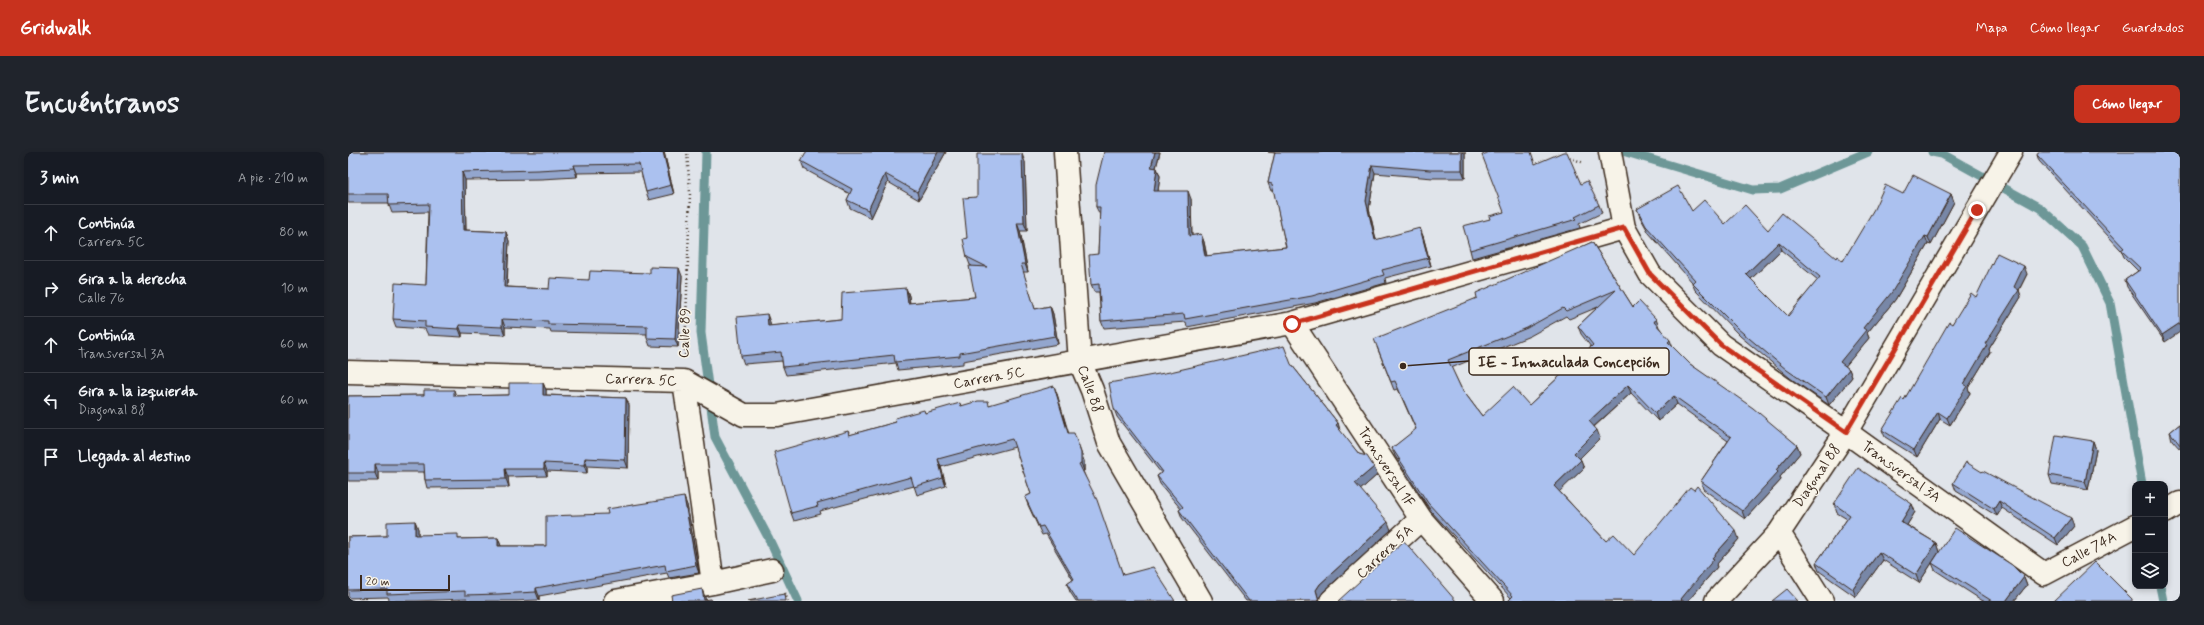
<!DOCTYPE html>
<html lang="es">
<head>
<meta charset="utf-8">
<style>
	body { margin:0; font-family:Mynerve,sans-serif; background:#20242c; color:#f1f3f6 }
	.controls { position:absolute; right:12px; bottom:12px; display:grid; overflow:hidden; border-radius:8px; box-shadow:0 2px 6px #0003 }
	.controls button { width:36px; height:36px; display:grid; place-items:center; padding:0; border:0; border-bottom:1px solid #363941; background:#171b24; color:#f1f3f6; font:20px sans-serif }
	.scale { position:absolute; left:12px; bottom:10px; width:90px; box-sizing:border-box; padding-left:4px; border:2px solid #3b2a1e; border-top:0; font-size:11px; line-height:14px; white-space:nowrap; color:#3b2a1e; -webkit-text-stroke:3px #f7f3e8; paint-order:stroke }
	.stop { position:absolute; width:12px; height:12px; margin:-9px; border:3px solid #c8321e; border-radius:50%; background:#fff }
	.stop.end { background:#c8321e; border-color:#fff; box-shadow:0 1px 4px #0008 }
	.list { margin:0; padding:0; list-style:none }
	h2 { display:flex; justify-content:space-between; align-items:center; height:52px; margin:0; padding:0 16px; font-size:17px }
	h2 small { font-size:13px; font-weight:400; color:#9ea1a6 }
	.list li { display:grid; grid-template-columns:26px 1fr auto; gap:12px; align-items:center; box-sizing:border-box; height:56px; padding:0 16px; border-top:1px solid #363941 }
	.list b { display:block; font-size:15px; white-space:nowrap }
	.list p { margin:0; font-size:13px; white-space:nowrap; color:#9ea1a6 }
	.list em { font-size:13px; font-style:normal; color:#9ea1a6 }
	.icon { flex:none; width:22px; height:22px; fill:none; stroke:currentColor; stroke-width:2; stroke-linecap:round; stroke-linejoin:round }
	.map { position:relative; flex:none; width:1832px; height:449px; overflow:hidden; border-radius:8px }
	header { display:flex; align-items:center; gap:24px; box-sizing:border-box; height:56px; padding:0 20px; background:#c8321e; color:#fff }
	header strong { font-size:19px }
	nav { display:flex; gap:22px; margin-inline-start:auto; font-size:14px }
	.intro { display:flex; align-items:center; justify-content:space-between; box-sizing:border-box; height:96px; padding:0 24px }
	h1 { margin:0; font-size:28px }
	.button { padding:10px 18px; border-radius:8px; background:#c8321e; color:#fff; font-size:14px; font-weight:700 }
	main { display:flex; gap:24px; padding:0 24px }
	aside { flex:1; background:#171b24; border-radius:8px; box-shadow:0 2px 6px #0003 }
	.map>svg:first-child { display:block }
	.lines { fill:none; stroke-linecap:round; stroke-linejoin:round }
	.stream { stroke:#6d9797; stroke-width:9 }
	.minor-casing { stroke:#3b2a1e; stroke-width:25 }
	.tertiary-casing { stroke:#3b2a1e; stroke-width:25 }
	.path { stroke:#3b2a1e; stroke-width:2.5; stroke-dasharray:1 3; stroke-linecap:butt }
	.minor { stroke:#f7f3e8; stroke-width:22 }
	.tertiary { stroke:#f7f3e8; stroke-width:22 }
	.wall { fill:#93a6ce; stroke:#3b2a1e; fill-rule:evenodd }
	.shaded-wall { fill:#7887a7; stroke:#3b2a1e }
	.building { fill:#abc1ef; stroke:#3b2a1e; fill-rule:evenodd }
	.route { stroke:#c8321e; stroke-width:5 }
	.labels { text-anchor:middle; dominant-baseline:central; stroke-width:3; stroke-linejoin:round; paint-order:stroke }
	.street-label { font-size:14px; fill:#3b2a1e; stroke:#f7f3e8 }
	.leader { fill:none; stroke:#3b2a1e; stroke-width:1.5 }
	.callout-dot { fill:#3b2a1e; stroke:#f7f3e8; stroke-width:1.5 }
	.callout { fill:#f7f3e8; stroke:#3b2a1e; stroke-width:1.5 }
	.callout-label { font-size:15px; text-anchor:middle; font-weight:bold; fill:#3b2a1e }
</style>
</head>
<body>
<header>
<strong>Gridwalk</strong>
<nav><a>Mapa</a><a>Cómo llegar</a><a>Guardados</a></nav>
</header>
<div class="intro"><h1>Encuéntranos</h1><a class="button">Cómo llegar</a></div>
<main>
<aside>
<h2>3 min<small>A pie · 210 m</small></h2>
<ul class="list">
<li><svg class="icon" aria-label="ahead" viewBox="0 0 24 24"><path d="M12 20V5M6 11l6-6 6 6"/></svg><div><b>Continúa</b><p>Carrera 5C</p></div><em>80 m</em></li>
<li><svg class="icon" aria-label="right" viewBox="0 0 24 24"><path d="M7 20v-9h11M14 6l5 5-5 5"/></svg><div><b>Gira a la derecha</b><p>Calle 76</p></div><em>10 m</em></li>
<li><svg class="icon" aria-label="ahead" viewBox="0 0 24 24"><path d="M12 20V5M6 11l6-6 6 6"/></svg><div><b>Continúa</b><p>Transversal 3A</p></div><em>60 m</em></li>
<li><svg class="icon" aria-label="left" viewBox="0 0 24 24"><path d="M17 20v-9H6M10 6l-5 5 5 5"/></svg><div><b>Gira a la izquierda</b><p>Diagonal 88</p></div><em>60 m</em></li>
<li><svg class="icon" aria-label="arrive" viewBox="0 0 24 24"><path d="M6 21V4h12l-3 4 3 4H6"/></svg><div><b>Llegada al destino</b></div></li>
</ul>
</aside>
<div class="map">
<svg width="1832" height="449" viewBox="0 0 1832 449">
	<rect width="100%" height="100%" fill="#e0e4ea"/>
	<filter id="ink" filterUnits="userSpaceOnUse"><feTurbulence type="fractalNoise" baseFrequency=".025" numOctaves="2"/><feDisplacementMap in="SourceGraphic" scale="8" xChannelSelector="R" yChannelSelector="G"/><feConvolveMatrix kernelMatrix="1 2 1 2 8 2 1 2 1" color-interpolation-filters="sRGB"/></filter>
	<g filter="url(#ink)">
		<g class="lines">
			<path class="stream" d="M358,0L353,181L367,285L420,385L450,449
				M1278,0L1405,38L1432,37L1520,0
				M1584,0L1594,2L1692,56L1734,94L1762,151L1794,332
				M1812,434L1815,449"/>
			<g class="minor-casing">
				<path id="minor" d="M717,0L732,210L744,238L761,291L853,449
					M944,171L1073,367L1145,449
					M0,220L336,229L396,263H429L944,171L1276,76
					M336,229L365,431
					M1817,360L1832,351
					M1431,381L1474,449
					M267,449L365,431L424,418
					M983,449L1073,367
					M1368,449L1431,381L1498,280L1696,422L1787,374"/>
			</g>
			<g class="tertiary-casing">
				<path id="tertiary" d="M1262,0L1276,76L1302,122L1373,193L1498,280L1663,0"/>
			</g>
			<path class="path" d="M1218,4L1236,11
				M337,203L342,41L339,0
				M437,441L440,449"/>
			<use href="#minor" class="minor"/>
			<use href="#tertiary" class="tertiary"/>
		</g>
		<path class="wall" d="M0,0H316L326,42L301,48L298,40L293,20L229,21V25L193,27L117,28L118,78L158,80L161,89L159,135L201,137L241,128L334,124L330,195L302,194L299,186V182L203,180L202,177L157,175V183L114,181V185L80,183L77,177L48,175L45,167L78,133L80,60L44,61L41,53V51H0Z
			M598,0L571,48L540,30L523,66L502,56L499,48L502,42L456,17L453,9Z
			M756,0H812L808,16H809L812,24L810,39L843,47L844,84L853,82L856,90L859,104L938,95L926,39H923L920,31L927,1L920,0H1117V26H1085L1027,21L1021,57L1028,88L1075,84L1083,114L1037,126L1038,131L967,151L839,175L838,170L756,176L753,169L751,140H746L743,133L750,102L752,63L748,55Z
			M1832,0L1817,190L1779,135L1777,128L1790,119L1776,105L1773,98L1691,9L1689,3Z
			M677,10L679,79H672L680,120H675L687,157L702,154L705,162L710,192L615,209V212L550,218L548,211L438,223L435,215L434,209L396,212L393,204L422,170V174L493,167L558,136L561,144L562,151L627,145L624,114L622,113L619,105V86L629,45Z
			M1187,12L1233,32L1251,53L1254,61L1231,72L1232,76L1124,106L1122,98L1142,67L1156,60Z
			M1555,42H1603L1606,50L1583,93L1580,92L1547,148L1519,181L1521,186L1497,214L1501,217L1504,225L1481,253L1442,226L1392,184L1347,138L1344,131V130L1301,81L1292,65L1289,57L1344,59L1377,72L1420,78L1495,109ZM1433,98L1470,128L1440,164L1403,127Z
			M1244,90L1285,155L1311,175L1324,194L1342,212L1449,293L1452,301L1432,325L1433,328L1397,367L1355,337L1353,329L1380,289L1329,252L1310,269L1283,241L1246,275L1252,286L1232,306L1236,316L1211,339L1258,389L1286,403L1391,387L1368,413L1369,415L1340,449H1160L1163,446L1083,359L1047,304L1044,296L1068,278L1050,237L1046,238L1029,195ZM1250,155L1230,174L1233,182L1243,195L1181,253L1134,264L1113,236L1103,216L1182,184L1218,164L1221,167Z
			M1679,122L1671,138L1673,145L1641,197L1642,200L1620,236L1622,241L1602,273L1592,267L1569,305L1537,285L1534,278L1556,248L1604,172L1628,145Z
			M943,212L990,271L992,279L1011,302L1026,315L1029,323L1012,338L1043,378L975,440L971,446L972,449H898L834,366L831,358L833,357L812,332L809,324L813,321L769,265L766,257Z
			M195,231L198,238V243L278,246L281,253L280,316L239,314V321L199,319V324L160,325L161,335L79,336L77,328L76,320H30V329H0V244L76,243L106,238L108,244L161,243Z
			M709,242L720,281L736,309V319H735L775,423L827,449H728L722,440L719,432L725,428L698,382L694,383L680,353L677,345L683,342L667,295L593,315L598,334L569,343L566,334L472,359L473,362L446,369L443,361L500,279L502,283L548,270L577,261L613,254L641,253Z
			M1832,272V297L1824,288L1822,280Z
			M1745,289L1748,298L1740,338L1704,332L1701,323Z
			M1634,320L1726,374L1710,393L1654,356L1649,364L1608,339L1605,331Z
			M1486,352H1564L1567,360L1559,373L1588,391L1591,400L1571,431L1535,408L1508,445L1471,419L1468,411L1499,367L1489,361Z
			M339,353L351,421L321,426L319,421L191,444V448L169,449H120L119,447L67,449H42L40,445L0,446V385L39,384L67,369L70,377V383L112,387L150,386L153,394H198L260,362Z
			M1584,411L1676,425L1679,433L1666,449H1635L1587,418Z"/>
		<path class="shaded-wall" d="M315,0H316L326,42L323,33Z
			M590,0H598L571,48L569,40Z
			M807,0H812L806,23L803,15Z
			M1114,0H1117V26L1114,18Z
			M674,2L677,10L679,79L676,71Z
			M226,13L229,21V25L226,16Z
			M1024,13L1027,21L1021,57L1030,96L1027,88L1018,49Z
			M809,16L812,24L809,47L806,39Z
			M114,20L117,28L118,86L115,78Z
			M537,22L540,30L523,66L520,58Z
			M840,39L843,47L844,92L841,84Z
			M1603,42L1606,50L1583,93L1580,85Z
			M669,71L672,79L680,120L677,112Z
			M1072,76L1075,84L1083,114L1080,106Z
			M158,80L161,89L158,143L156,135Z
			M853,82L856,90L860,112L857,104Z
			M1577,84L1580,92L1547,148L1519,181L1521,186L1495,217L1492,210Z
			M1431,90L1433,98L1401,129L1398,122Z
			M1676,114L1679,122L1671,138L1673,145L1641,197L1642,200L1620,236L1622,241L1602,273L1599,266L1616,232Z
			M331,116L334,124L330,195L327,187Z
			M558,136L561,144L562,159L560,151Z
			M702,154L705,162L710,192L707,184Z
			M419,162L422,170L423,182L420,174Z
			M154,167L157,175V183L154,175Z
			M1308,167L1311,175L1308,178L1306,170Z
			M1832,171V180L1817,190L1814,183Z
			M111,173L114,181V185L111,177Z
			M1322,188L1325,196L1320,190Z
			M1501,217L1504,225L1481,253L1478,245Z
			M195,231L198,238V251L195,243Z
			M1280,233L1283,241L1243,277L1241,269Z
			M706,234L709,242L723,289L720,281Z
			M1326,244L1329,252L1310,269L1307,261Z
			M278,246L281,253L280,316L277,308Z
			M1590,260L1592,267L1569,305L1566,298Z
			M990,271L992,279L988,273Z
			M1249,278L1252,286L1229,309L1226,301Z
			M729,289L736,309V319L733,311Z
			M1745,289L1748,298L1740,338L1737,330Z
			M1449,293L1452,301L1432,325L1433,328L1397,367L1394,359Z
			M237,306L239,314V321L236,313Z
			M590,307L593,315L598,334L595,326Z
			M1233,308L1236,316L1209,342L1206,334Z
			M196,311L199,319V324L196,317Z
			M27,312L30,320V329L27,321Z
			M1026,315L1029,323L1010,340L1007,331Z
			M157,317L160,325L161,335L158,327Z
			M336,345L339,353L351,421L348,413Z
			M1651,349L1654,356L1649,364L1646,357Z
			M1564,352L1567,360L1556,378L1553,370Z
			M1723,366L1726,374L1710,393L1707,386Z
			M67,369L70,377V390L67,383Z
			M1040,370L1043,378L975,440L971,446L972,449H971L968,438L972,432Z
			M1388,379L1391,387L1368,413L1369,415L1340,449H1333V447L1364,406Z
			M150,386L153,394H150Z
			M1588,391L1591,400L1571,431L1568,423Z
			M1531,400L1535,408L1508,445L1505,437Z
			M1676,425L1679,433L1666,449H1658Z
			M188,436L191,444V448L188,440Z
			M354,437L357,445L358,449H356Z"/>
		<path class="building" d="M0,0H315L323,33L298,40L291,12L226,13V16L190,18L114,20L115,78L158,80L156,135L201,137L202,126L241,128L242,119L302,121V115L331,116L327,187L299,186V174L200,172V169L154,167V175L111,173V177L77,175V169L45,167L47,131L78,133L81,52L41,53L40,42H0Z
			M458,0H590L569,40L537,22L520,58L499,48L504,37L453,9Z
			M756,0H807L803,15L809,16L806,39H840L841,84L853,82L857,104L938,95L924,32L920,31L927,0H1114V18H1082L1024,13L1018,49L1027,88L1072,76L1080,106L1034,118L1036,123L964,144L837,167L836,162L753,169L751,132L743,133L741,103L750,102L752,55H748V33Z
			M1142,0H1183L1187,12L1215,0H1219L1233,32L1239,29L1251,53L1227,65L1229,67L1122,98L1115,74L1142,67L1141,64L1156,60L1134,3Z
			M1690,0H1832V171L1814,183L1777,128L1793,117L1773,98L1776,96L1689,3Z
			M629,2H674L676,71H669L677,112H673L687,157L702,154L707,184L612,201V204L547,210L546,203L435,215L433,200L393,204L389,165L419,162L420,174L493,167L494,141L558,136L560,151L627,145L621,114L639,115L619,105L615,87L619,86L615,46L629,45Z
			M1565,23L1603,42L1580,85L1577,84L1544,140L1515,176L1518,178L1492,210L1501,217L1478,245L1439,218L1389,176L1344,131L1347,128L1298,74L1289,57L1330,34L1344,59L1356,48L1377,72L1397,53L1420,78L1434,61L1488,106L1489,104L1495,109L1526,57L1537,33L1555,42ZM1431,90L1472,125L1440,164L1398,122Z
			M1244,90L1285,155L1291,149L1308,167L1306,170L1322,188L1320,190L1342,212L1405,256L1449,293L1428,318L1430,320L1394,359L1353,329L1383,285L1326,244L1307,261L1280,233L1241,269L1249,278L1226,301L1233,308L1206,334L1258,389L1266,382L1286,403L1342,335L1346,338L1349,334L1388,379L1364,406L1366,407L1333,447L1334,448L1333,449H1160L1165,444L1080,351L1044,296L1068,277L1047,229L1043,230L1026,187L1129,146L1128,141ZM1268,138L1230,174L1245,193L1181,253L1165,235L1134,264L1113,236L1100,208L1179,176L1215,156L1218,159Z
			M1649,101L1676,114L1666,135L1671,138L1637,192L1639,193L1616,232L1619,234L1599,266L1590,260L1566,298L1534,278L1554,246L1556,248L1601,170L1604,172L1623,141L1628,145Z
			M936,194L943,212L990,271L988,273L1011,302L1019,304L1026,315L1007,331L1040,370L972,432L968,438L971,449H901L831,358L835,355L809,324L815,320L766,257L761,231L822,220Z
			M161,231H195V243L278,246L277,308L237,306L236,313L196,311V317H157L158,327L77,328L76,312H27V321H0V244L76,243V238H106V244L161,243Z
			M706,234L720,281H726L733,301V311L731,312L749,348L775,423L805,415L827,449H730L719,432L726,427L695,374L691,375L677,345L683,342L664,287L590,307L595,326L566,335L563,325L469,351L470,354L443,361L426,300L500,279L501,283L548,270L547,266L576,258L577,261L612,251L613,254L630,249H640L641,253Z
			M1832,272V293L1822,280Z
			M1708,283L1745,289L1737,330L1701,323Z
			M1618,310L1634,320L1635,319L1723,366L1707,386L1651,349L1646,357L1605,331Z
			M1510,316L1564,352L1553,370L1588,391L1568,423L1531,400L1505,437L1468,411L1502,363L1486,352Z
			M336,345L348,413L318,419L317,413L188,436V440L151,442L117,443V439L39,442V437L0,438V385L39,384V370L67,369V383L110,382V387L150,386V394H198V364L260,362L259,357Z
			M1607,376L1664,413L1676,425L1658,449H1644L1584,411Z
			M1056,389L1108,449H990Z
			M1747,410L1784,447V449H1706Z
			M354,437L356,448L363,447L364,449H324L323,443Z
			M1439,437L1450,449H1424Z
			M436,442L437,449H400Z"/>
	</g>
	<g class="lines" filter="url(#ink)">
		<path class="route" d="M944,172L1276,76L1302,122L1373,193L1498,280L1629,58"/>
	</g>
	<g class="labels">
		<g class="street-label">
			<text transform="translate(337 181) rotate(-88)">Calle 89</text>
			<text transform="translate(641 226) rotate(-10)">Carrera 5C</text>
			<text transform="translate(293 228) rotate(2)">Carrera 5C</text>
			<text transform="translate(742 237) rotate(70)">Calle 88</text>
			<text transform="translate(1038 315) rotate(57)">Transversal 1F</text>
			<text transform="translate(1553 320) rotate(36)">Transversal 3A</text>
			<text transform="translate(1469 324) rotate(-56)">Diagonal 88</text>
			<text transform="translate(1741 398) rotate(-28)">Calle 74A</text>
			<text transform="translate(1037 400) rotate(-43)">Carrera 5A</text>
		</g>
	</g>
	<path class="leader" d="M1055 214L1121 209"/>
	<circle class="callout-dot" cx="1055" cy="214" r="4"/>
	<rect class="callout" x="1121" y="196" width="200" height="27" rx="4"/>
	<g class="callout-label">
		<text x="1221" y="215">IE - Inmaculada Concepción</text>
	</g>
</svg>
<div class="controls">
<button>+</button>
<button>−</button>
<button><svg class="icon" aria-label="layers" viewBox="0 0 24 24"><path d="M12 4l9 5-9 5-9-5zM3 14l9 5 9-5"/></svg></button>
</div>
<div class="scale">20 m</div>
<div class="stop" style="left:944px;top:172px"></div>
<div class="stop end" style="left:1629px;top:58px"></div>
</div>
</main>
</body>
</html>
